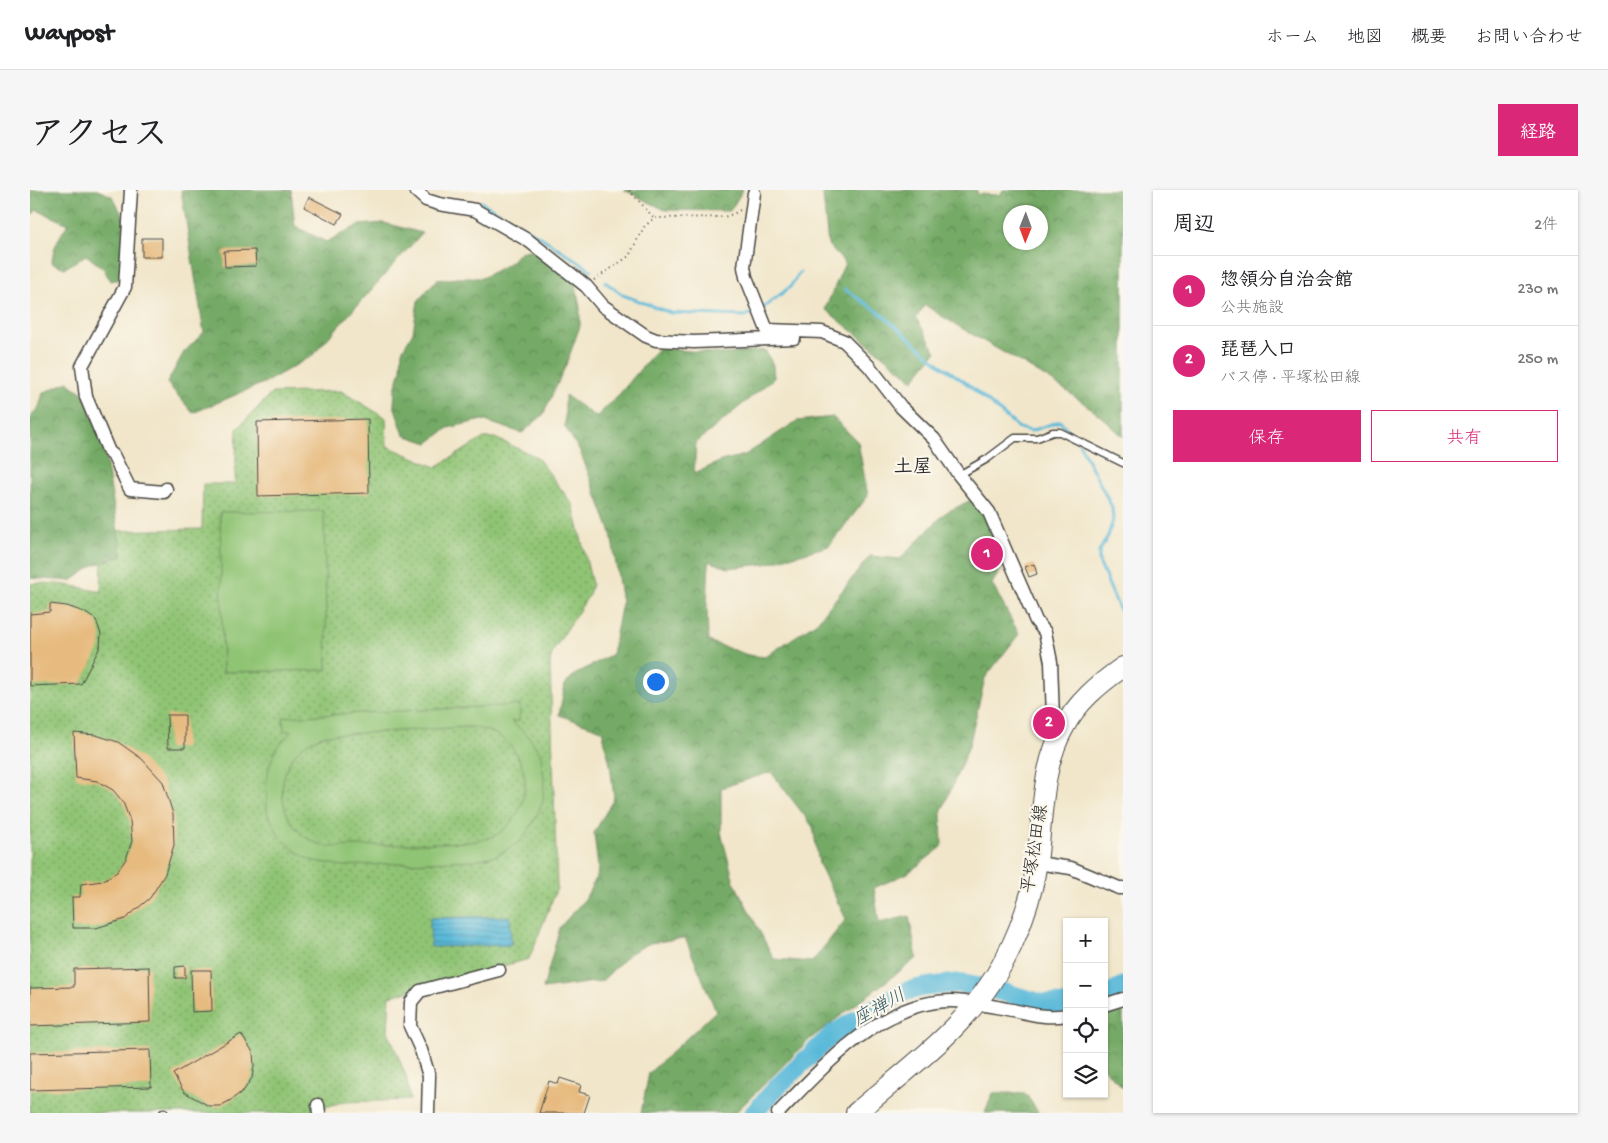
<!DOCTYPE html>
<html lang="ja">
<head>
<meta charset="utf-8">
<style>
	body { margin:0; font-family:"Gochi Hand","Klee One",sans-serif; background:#f6f6f6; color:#202124 }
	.controls { position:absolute; right:15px; bottom:15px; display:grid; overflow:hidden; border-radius:0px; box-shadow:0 1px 4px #0004 }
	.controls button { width:45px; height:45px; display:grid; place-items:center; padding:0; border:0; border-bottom:1px solid #e0e0e0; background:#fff; color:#202124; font:25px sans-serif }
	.compass { position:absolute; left:973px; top:15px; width:45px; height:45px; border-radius:50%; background:#fff; box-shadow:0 1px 4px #0004; rotate:181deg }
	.you { position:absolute; left:625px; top:491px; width:18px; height:18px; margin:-12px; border:4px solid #fff; border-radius:50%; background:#1a73e8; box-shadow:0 0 0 8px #1a73e833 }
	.badge { display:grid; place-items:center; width:32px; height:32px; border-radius:50%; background:#db2777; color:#fff; font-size:16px; font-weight:700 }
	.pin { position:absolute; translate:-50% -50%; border:2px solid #fff; box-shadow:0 1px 5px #0006 }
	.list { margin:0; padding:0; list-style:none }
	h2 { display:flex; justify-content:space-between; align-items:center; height:65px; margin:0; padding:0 20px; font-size:21px }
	h2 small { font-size:16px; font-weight:400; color:#757577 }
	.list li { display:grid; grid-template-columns:32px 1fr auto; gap:15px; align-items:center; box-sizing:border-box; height:70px; padding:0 20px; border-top:1px solid #e0e0e0 }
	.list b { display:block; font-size:19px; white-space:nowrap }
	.list p { margin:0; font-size:16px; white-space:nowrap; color:#757577 }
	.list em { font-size:16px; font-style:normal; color:#757577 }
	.actions { display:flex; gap:10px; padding:15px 20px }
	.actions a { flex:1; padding:11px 0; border:1px solid #db2777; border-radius:0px; text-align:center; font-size:18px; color:#db2777 }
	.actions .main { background:#db2777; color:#fff }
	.icon { flex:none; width:28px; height:28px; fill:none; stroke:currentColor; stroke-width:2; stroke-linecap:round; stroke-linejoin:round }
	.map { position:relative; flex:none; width:1093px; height:923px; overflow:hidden; border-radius:0px }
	header { display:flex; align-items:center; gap:30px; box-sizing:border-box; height:70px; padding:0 25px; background:#fff; border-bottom:1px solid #e0e0e0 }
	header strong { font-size:24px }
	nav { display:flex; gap:28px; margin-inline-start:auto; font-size:18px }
	.intro { display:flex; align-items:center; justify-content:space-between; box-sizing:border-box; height:120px; padding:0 30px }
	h1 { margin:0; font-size:35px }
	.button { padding:12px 22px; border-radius:0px; background:#db2777; color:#fff; font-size:18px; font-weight:700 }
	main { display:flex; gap:30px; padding:0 30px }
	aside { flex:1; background:#fff; border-radius:0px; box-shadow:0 1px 4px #0004 }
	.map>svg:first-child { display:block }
	.grass { fill:url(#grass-dots); stroke:#5e7850 }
	.forest { fill:url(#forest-crowns); stroke:#506a48; fill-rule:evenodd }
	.pitch { fill:#90c475; stroke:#5e7850; fill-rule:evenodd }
	.water { fill:url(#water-rules); stroke:#427282 }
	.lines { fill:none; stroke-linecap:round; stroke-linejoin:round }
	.stream { stroke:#5ab9d9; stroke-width:3 }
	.river { stroke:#5ab9d9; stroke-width:19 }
	.building { fill:#e7bb80 }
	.service-casing { stroke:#494743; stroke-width:9 }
	.minor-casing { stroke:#494743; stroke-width:15 }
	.primary-casing { stroke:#494743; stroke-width:22 }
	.path { stroke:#494743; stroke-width:2; stroke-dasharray:1 4; stroke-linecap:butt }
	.service { stroke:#fff; stroke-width:6 }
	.minor { stroke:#fff; stroke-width:12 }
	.primary { stroke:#fff; stroke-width:20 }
	.labels { text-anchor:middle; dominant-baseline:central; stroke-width:4.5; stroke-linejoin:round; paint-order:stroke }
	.street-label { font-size:18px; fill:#2b2b2b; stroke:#fbf7ec }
	.neighbourhood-label { font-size:19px; font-weight:bold; fill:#2b2b2b; stroke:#fbf7ec }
	.water-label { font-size:19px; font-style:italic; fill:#3b5d68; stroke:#fbf7ec }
</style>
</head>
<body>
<header>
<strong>Waypost</strong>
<nav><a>ホーム</a><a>地図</a><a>概要</a><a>お問い合わせ</a></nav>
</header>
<div class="intro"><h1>アクセス</h1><a class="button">経路</a></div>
<main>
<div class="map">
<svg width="1093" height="923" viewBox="0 0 1093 923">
	<defs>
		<pattern id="grass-dots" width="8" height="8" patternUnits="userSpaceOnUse" patternTransform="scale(1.25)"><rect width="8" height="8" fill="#90c475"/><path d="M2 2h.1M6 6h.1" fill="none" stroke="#769f60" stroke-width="1.8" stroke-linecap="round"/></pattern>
		<pattern id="forest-crowns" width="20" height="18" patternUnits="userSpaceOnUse" patternTransform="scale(1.25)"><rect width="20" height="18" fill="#74aa66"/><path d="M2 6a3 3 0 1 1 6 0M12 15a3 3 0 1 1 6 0" fill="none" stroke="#5f8b54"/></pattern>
		<pattern id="water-rules" width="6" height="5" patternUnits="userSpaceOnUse" patternTransform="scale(1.25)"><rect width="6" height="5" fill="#5ab9d9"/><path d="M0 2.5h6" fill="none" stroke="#4b97b0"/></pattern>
	</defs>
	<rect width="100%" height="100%" fill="#fbf7ec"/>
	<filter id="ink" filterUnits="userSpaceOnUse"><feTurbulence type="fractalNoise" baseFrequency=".02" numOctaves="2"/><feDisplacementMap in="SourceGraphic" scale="10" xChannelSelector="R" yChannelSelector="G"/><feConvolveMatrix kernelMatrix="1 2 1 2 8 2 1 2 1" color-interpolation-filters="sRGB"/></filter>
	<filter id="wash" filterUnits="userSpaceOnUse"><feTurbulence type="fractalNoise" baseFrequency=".0096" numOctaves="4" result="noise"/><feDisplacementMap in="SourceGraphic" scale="20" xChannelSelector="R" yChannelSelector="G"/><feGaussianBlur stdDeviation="1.12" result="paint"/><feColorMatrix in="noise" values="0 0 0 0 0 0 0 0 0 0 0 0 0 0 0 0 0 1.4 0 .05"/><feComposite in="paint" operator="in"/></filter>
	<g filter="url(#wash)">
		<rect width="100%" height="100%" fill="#f1e6ca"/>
		<path class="grass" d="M311,201L356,228L357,256L406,277L454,248H465L507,267L543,315L562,394L559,405L523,461L520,471L527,698L499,769L360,806L358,841L376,886L380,910L312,912L276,923H0V394C24,391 48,397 71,402L73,341L172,339L173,294H205L207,239L242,203Z"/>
		<path class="forest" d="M0,0H67L82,6L98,35L91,89L80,91L74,79L56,65L35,78L22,73C23,57 29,47 38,34L7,20L0,26Z
			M151,0H261L265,36L296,52L329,35L354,33L392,43L282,166L236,192L163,223L137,193L154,162L174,142Z
			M594,0H713L700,21L635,20Z
			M796,0H947V4L970,5L973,0H1093V247C1037,190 961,160 895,115L886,128L906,162L883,190L795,119L815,73L798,55L793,5ZM981,22H1011V52H981Z
			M507,58L545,89L550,118V136L536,175L513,225L492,243L452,230L418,238L398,253L374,245L364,215L365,199L371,180L372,161L383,142L388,111L406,90L429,88H452L481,72L490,62Z
			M628,158L693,164L735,160L743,175L744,188L666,253L664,284L691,271L715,265L767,231L803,227L828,252L838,306L799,356L735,374L698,378L679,371L677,416L678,451L718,465L735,467L787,432L840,366L870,369L915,323L949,306L974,373L962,394L989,444L955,488L939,556L911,623L912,657L878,683L844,698L849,733L879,726L887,768L780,849L705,923H611L619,883L686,821L655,748L620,753L599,764L572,791L513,799L530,737L555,709L567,686L568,678L564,643L584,608L580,574L572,540L529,525L535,494L544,485L582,464L592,413L581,343L550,261L535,237V205L566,227L587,207ZM741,582L783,637L789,674L816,729L782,772L744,769L704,692L691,642V598Z
			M37,192L53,203L74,258L92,366L64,375L41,391L0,388V227L9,217L13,203Z
			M1093,822V897H1092L1074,879V826L1079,823Z
			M963,903H995L1009,923H955Z"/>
		<path class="pitch" d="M294,321L297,480L193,482L190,322Z
			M490,515L489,531H481L499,547L511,565L514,588L513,611L503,633L491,651L466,666L443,670L313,676L280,670L264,660L248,644L237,622L236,590L241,571L247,557L262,541H254L253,527ZM440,537C452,539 463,541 473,549C506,575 501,626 464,646C456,650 447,651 438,652L299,657C291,655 282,652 275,647C246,625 245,581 271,558C278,551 287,548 295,545Z"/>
		<path class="water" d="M480,726L481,755L401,757L400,728Z"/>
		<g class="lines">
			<path class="stream" d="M451,12L514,49L561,80
				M575,92L593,105L641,123L714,126L726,122
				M814,99L849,122L909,174L935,192L989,238L1001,241L1030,231L1043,246
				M733,118L760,97L770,82
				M1049,253L1082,317L1083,330L1078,346L1069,362V372L1093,428"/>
			<path class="river" d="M1074,808L1093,796
				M724,923L748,896L803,844L858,810L877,801L894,797L927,793L962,799L1011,813L1037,815"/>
		</g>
		<g id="blocks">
			<path class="building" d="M279,7L313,24L307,34L274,17Z
				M112,48H132V67H112Z
				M225,60L226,76L195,77L194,61Z
				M338,229L339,303L228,306L227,232Z
				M962,354L967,369L953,374L948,359Z
				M1004,374L1007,384L999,387L995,377Z
				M20,414L37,416L54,422L66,430L71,444L70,457L51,494L0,496V424L20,422Z
				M137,525H155V558H138Z
				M44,543L66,545L88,552L112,569L133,592L143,624L144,655L135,684L120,708L95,729L66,738H43L42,707H50L51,694L72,691L87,682L96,669L102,651L100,631L93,612L83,600L67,591L46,588Z
				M155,776V788H145V777Z
				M119,777L120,832L0,836V798L44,797V779Z
				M161,780H181L182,821L162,822Z
				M211,844L223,862L224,876L222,888L214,900L201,910L190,916H179L154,902L143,884Z
				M120,860L121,897L0,900V863Z
				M530,888L551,895L549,902L560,905L554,923H509L519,891L528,894Z"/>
		</g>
	</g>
	<g filter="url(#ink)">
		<use href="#blocks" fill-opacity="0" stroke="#494743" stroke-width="1"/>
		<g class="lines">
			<g class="service-casing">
				<path id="service" d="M929,285L957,269L985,248H1007L1023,242H1030L1093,273
					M133,923L134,922"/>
			</g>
			<g class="minor-casing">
				<path id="minor" d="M101,0L95,97L52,176L56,207L79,262L83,265L100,299L134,302L136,299
					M385,0L396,10L409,14L445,20L499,51L556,96L573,116L616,146L626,150L664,152L764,148
					M724,3L714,77L716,87L737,140L792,142L814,151L839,176L871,217L904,249L929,285L959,322L1006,431L1015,442L1021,472L1023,528L1032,540
					M1007,673L1041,678L1089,698H1093
					M1074,815L1093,809
					M288,915L289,923
					M398,923L399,886L391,860L380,836L381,812L390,801L469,780
					M748,923C796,874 859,802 935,812C949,814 963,816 977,819C998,823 1014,829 1037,825"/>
			</g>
			<g class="primary-casing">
				<path id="primary" d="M826,923C886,872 948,830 982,755C994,729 1003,701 1007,672C1013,628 1011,579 1033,539C1046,513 1069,494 1093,477"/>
			</g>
			<path class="path" d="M599,0L624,28
				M564,90L599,66L614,37L624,28L694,27L703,24L710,20"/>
			<use href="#service" class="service"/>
			<use href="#minor" class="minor"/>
			<use href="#primary" class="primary"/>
		</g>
	</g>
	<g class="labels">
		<g class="street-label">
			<text transform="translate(1006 659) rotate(-81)">平塚松田線</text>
		</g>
		<g class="neighbourhood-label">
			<text x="883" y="278">土屋</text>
		</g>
		<g class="water-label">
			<text transform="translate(850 819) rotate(-29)">座禅川</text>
		</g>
	</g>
</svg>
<div class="controls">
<button>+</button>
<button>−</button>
<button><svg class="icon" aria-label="locate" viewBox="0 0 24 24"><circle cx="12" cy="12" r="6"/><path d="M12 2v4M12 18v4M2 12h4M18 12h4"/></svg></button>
<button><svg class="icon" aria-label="layers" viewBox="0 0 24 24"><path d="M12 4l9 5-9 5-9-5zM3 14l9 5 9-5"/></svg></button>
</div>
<svg class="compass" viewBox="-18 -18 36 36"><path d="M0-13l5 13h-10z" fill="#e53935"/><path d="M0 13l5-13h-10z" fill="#757577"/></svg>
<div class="you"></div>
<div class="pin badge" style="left:957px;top:364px">1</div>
<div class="pin badge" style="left:1019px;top:533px">2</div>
</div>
<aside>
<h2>周辺<small>2件</small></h2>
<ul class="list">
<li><span class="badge">1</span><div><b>惣領分自治会館</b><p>公共施設</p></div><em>230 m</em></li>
<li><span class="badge">2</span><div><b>琵琶入口</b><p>バス停 · 平塚松田線</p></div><em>250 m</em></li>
</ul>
<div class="actions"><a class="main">保存</a><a>共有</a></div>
</aside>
</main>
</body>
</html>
